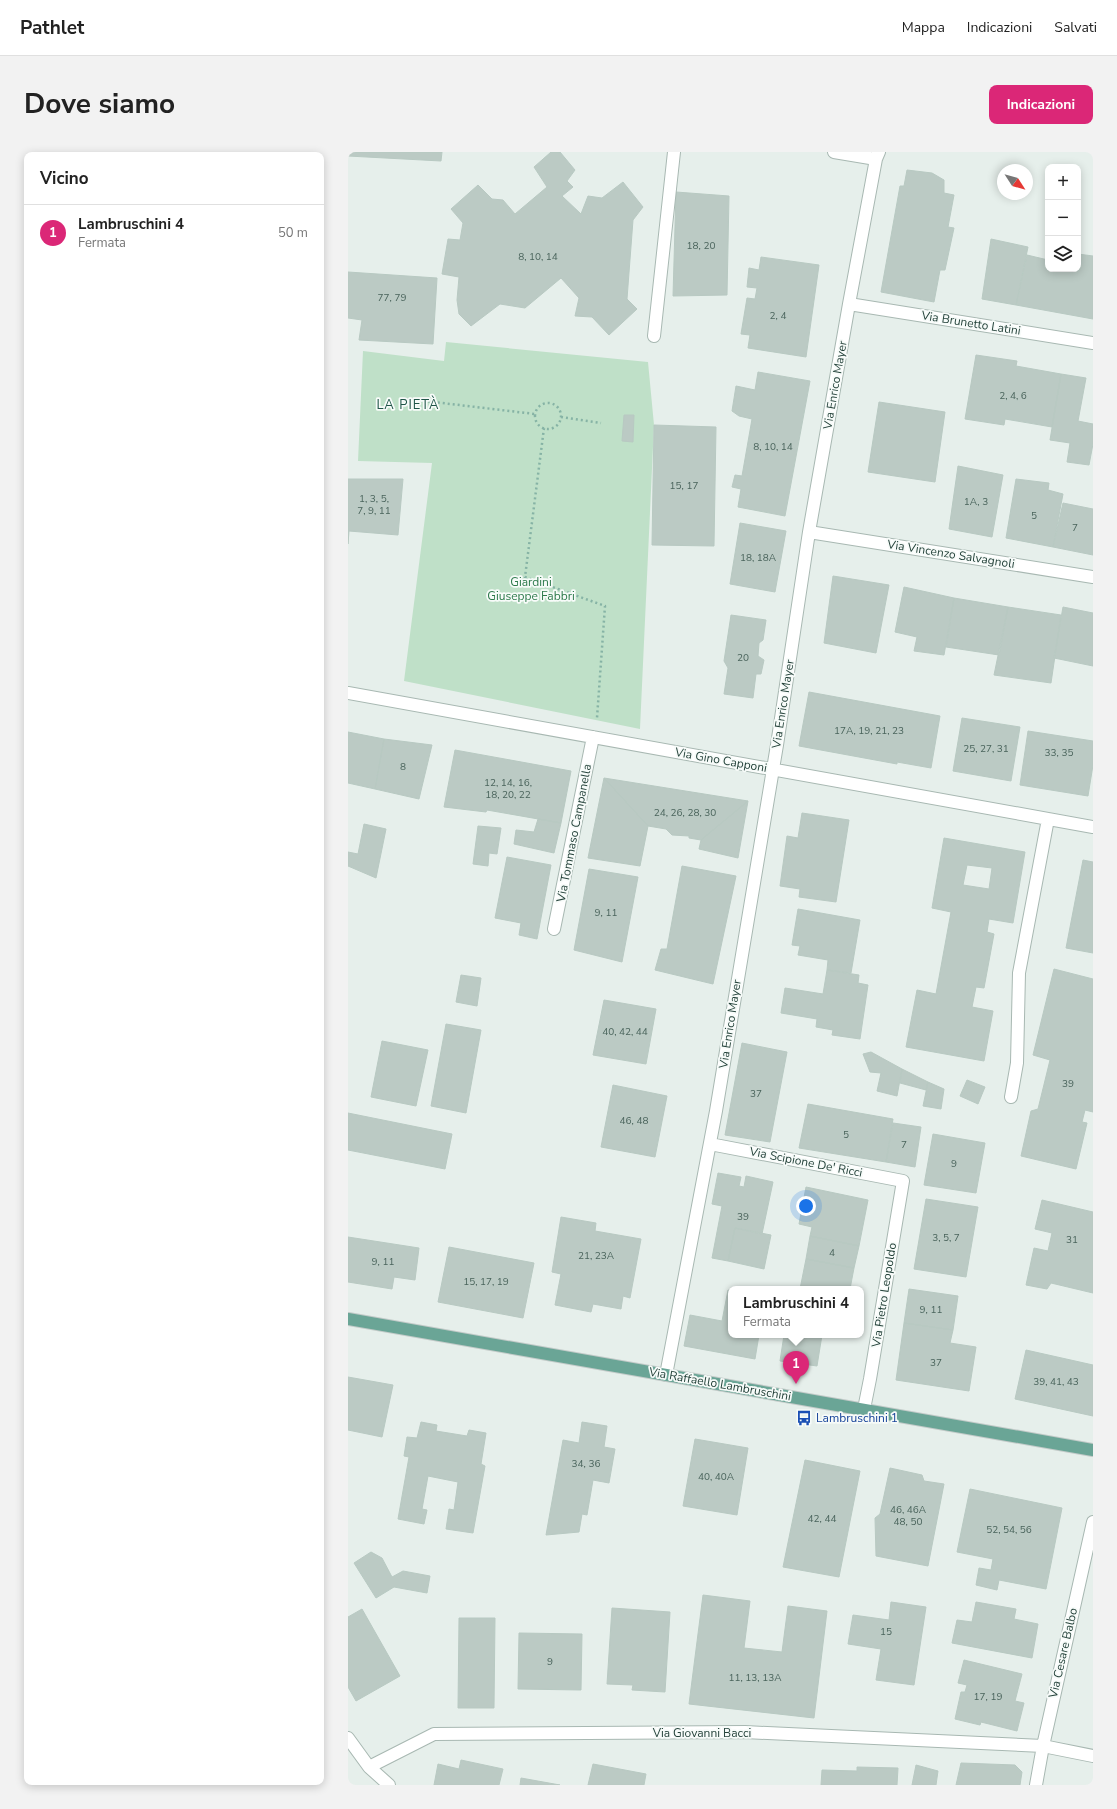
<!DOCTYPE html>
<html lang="it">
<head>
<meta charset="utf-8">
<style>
	body { margin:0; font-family:"Nunito Sans",sans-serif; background:#f2f2f2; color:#222 }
	.controls { position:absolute; right:12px; top:12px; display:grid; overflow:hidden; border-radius:8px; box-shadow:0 2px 10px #0003 }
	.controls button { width:36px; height:36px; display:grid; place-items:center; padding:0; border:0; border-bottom:1px solid #e0e0e0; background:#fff; color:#222; font:20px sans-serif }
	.compass { position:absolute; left:649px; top:12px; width:36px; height:36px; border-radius:50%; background:#fff; box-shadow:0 2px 10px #0003; rotate:126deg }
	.you { position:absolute; left:458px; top:1054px; width:14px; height:14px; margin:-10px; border:3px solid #fff; border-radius:50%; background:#1a73e8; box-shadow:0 0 0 6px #1a73e833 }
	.badge { display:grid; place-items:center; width:26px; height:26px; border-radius:50%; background:#db2777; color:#fff; font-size:13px; font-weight:700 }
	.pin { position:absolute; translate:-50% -33px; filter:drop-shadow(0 1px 2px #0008) }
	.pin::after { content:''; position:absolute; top:21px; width:14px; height:12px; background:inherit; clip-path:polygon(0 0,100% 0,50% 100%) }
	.popup { position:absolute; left:380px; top:1134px; width:136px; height:52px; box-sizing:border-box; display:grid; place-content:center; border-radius:8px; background:#fff; filter:drop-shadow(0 1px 3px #0005); font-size:13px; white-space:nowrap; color:#767676 }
	.popup b { font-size:15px; color:#222 }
	.popup::after { content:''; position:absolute; left:50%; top:100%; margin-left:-8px; border:8px solid transparent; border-top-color:#fff }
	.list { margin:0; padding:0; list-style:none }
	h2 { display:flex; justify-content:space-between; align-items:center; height:52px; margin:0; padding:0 16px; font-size:17px }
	h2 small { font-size:13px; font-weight:400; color:#767676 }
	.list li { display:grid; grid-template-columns:26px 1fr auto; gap:12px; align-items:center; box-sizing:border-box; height:56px; padding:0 16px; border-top:1px solid #e0e0e0 }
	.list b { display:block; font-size:15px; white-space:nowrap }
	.list p { margin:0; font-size:13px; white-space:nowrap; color:#767676 }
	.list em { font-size:13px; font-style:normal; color:#767676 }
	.icon { flex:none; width:22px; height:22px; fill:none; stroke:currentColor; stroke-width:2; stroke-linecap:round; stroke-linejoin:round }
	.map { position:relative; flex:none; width:745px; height:1633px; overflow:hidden; border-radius:8px }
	header { display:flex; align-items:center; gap:24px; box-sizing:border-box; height:56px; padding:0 20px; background:#fff; border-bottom:1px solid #e0e0e0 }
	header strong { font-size:19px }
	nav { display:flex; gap:22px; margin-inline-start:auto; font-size:14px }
	.intro { display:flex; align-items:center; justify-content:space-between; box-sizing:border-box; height:96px; padding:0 24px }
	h1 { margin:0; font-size:28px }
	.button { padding:10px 18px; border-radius:8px; background:#db2777; color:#fff; font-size:14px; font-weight:700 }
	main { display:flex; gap:24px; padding:0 24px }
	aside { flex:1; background:#fff; border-radius:8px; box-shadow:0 2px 10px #0003 }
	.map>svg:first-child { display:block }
	.green { fill:#bfe0c8 }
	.building { fill:#bbcac4; stroke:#b8c9c2; fill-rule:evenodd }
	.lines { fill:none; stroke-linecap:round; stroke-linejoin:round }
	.minor-casing { stroke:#a8b8b2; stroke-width:14 }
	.major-casing { stroke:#c2cac8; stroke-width:14 }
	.path { stroke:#86b3a5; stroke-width:2.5; stroke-dasharray:2 3; stroke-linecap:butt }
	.minor { stroke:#fff; stroke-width:12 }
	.major { stroke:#6aa596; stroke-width:12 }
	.labels { text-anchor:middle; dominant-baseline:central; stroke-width:3.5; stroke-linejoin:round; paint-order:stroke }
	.number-label { font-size:10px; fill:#4a645c }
	.street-label { font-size:12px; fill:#24423a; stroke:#f7fbf9 }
	.park-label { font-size:12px; fill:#2d7a4b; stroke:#f7fbf9 }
	.transit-label { font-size:12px; fill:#164399; stroke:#f7fbf9; text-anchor:start }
	.neighbourhood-label { font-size:13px; letter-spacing:1px; fill:#1f5548; stroke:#f7fbf9 }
</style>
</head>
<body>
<header>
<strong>Pathlet</strong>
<nav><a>Mappa</a><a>Indicazioni</a><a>Salvati</a></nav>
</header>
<div class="intro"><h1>Dove siamo</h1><a class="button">Indicazioni</a></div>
<main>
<aside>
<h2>Vicino<small></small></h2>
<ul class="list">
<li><span class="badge">1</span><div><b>Lambruschini 4</b><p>Fermata</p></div><em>50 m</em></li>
</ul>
</aside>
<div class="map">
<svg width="745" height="1633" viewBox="0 0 745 1633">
	<rect width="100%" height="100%" fill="#e6efeb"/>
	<path class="green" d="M98,190L300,210L306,273L292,577L56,529L84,311L10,309L15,199L96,209Z"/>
	<path class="building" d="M0,0H94L93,9L0,4Z
		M203,0H212L227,18L219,29L225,35L214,44L233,62L240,44L254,46L275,30L295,55L285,68L279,147L289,157L261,183L244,165L227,164L231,146L213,126L177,156L152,152L123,174L111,162L109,148L111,125L94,122L100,87L112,88L115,71L103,57L130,33L144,47L155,48L167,62L199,35L186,15Z
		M559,18L584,21L596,28V41L606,43L600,75L606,76L597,118H592L586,150L533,140L552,34H556Z
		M328,40L381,44L379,143L325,144Z
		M643,87L680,95L668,153L634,147Z
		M730,102L745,104V167L668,153L679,103L700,108V117H730Z
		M413,105L471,113L458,205L400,196L402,183L393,182L399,146L407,147L409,136L399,135L401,116L411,118Z
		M0,120L89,126L85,192L11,188L14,168L0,166Z
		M628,203L669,209L668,214L713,222L704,275L657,267L656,273L617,267Z
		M410,220L462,229L437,364L390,355L393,337L384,335L387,323L394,324L404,267L391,264L384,259L388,234L407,238Z
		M713,222L738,226L730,269L745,272V292L741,313L719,310L722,291L702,288Z
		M531,250L597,260L587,330L520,320Z
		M276,263H286L285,290L274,289Z
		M306,273L368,275L366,394L304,393Z
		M610,314L655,323L644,385L601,377Z
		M0,327H55L50,383L1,379L0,392Z
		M668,327L701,331L700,338L715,342L705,395L658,386Z
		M715,351L745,357V403L705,395Z
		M392,371L438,379L427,440L382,432Z
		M485,424L541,433L528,501L476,491Z
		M556,435L606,446L596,503L566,499L569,485L547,480Z
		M606,446L660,455L651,503L598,495Z
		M660,455L713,463L703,531L646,523Z
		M715,455L745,461V514L706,506Z
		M383,463L418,468L415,488L411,491L410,504L416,508L413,522H408L405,546L376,542L380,516L376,509Z
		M461,540L592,564L583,616L549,610V612L451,594Z
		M614,566L672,575L663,629L605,619Z
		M680,579L745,589V613L740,644L672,633Z
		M0,580L36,587L27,637L0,631Z
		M36,587L84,593L71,647L27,637Z
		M107,598L223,619L213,671L139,658L138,660L96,655Z
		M256,626L400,649L353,688L341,686V684L324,683L318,677L300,674Z
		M256,626L300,674L292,714L240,706Z
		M400,649L390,706L351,697L353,688Z
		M454,661L501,668L488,750L451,745L452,737L432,734L439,684L450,686Z
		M190,667L213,671L206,701L166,692L168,678L186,680Z
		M16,672L38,677L28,726L0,714V700L10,702Z
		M130,674L153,676L149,702L141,701L140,714L125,712Z
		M596,686L677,700L665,771L641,767L639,780L646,782L636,836L628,835L624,855L645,859L636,909L558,895L569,838L588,842L603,760L584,756ZM619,713L644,716L641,737L615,733Z
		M159,705L203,713L189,787L171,783L173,771L147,766Z
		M735,708L745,710V801L718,796Z
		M334,714L388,724L365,832L307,818L313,797H319Z
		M241,717L290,725L274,810L226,798Z
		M450,757L512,768L503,821L479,818L480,808L450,803L452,794L444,793Z
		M706,817L745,827V960L737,958L734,970L739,971L728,1017L673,1004L683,959L690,957L702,908L685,903Z
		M479,818L511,823L510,831L520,833L512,887L484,883L485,878L468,875L469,867L433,861L437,836L475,842Z
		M113,823L133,826L129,854L108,850Z
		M256,848L308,857L298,912L245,903Z
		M98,872L133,878L118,961L83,954Z
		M34,889L80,898L68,954L23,945Z
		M394,891L439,900L422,990L377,983Z
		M523,900L554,917L549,944L529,939L533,921L522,920L515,902Z
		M554,917L580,930L578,938L552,931Z
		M619,928L637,935L630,952L612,944Z
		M580,930L596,937L593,957L575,954Z
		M265,933L319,944L307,1005L253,995Z
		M460,952L545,967L538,1010L451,996Z
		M0,961L104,982L97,1017L0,998Z
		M545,971L573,975L567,1015L538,1010Z
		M585,982L637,991L628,1041L576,1033Z
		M370,1021L393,1025L391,1034L396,1035L398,1024L425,1030L414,1082L387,1076L380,1109L364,1106L374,1054L364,1052Z
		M458,1035L520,1048L511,1094L462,1084L464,1075L451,1072Z
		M578,1047L630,1055L618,1125L566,1117Z
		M694,1048L745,1060V1141L703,1131L699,1137L678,1133L686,1096L700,1099L704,1081L687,1077Z
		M213,1065L248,1071L247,1079L293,1087L282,1146L275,1144L273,1157L245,1152L243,1160L207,1153L213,1122L204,1120Z
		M387,1076L423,1083L416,1117L380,1109Z
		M462,1084L511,1094L506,1116L458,1107Z
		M0,1085L71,1096L67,1128L46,1125L44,1137L0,1130Z
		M101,1095L186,1111L175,1166L90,1150Z
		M458,1107L506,1116L502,1137H452Z
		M561,1137L610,1144L605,1178L556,1171Z
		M380,1138L383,1139V1183H411L407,1207L336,1194L342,1163L374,1169Z
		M556,1171L605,1178L602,1191L628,1195L621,1239L548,1228Z
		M436,1183H474L469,1214L432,1209Z
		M678,1198L745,1213V1264L667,1247Z
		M0,1225L45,1233L34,1285L0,1278Z
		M73,1270L89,1273L88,1279L119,1284L121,1278L138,1281L133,1312L137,1314L125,1381L98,1377L101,1357L106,1358L110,1330L80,1324L74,1357L79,1358L76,1372L50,1367L61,1305L56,1304L59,1285L69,1286Z
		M234,1270L259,1274L256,1295L267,1297L261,1331L245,1328L239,1363L234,1362L231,1380L198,1383L215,1288L231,1291Z
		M347,1287L400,1296L389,1363L335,1354Z
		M457,1308L512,1319L491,1425L435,1415Z
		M542,1316L574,1323L576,1329L596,1332L580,1414L528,1404L527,1366L532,1362Z
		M622,1337L714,1356L698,1437L651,1428L649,1438L628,1433L631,1416L643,1418L645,1407L609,1400Z
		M23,1400L34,1406L44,1425L55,1419L82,1424L79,1441L46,1435L28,1446L6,1411Z
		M355,1443L402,1449L396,1496L434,1500L440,1454L479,1459L466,1566L341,1552Z
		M543,1450L578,1455L566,1533L528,1528L533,1497L500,1492L505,1463L541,1468Z
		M628,1450L668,1457L666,1467L690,1472L684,1506L604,1491L609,1468L624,1470Z
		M264,1456L322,1460L317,1540L284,1538L285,1533L259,1532Z
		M14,1457L52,1524L8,1549L0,1535V1465Z
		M111,1466H147L146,1556H110Z
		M171,1481L234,1482L233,1538L170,1537Z
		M616,1508L674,1522L667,1549L676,1551L669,1579L633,1570L632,1573L607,1567L613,1540H617L619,1533L610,1531Z
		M113,1608L155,1617L151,1633H86L90,1612L111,1617Z
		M613,1611L667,1613L674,1620L672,1633H608Z
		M245,1612L298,1622L296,1633H240Z
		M568,1613L590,1619L588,1633H564Z
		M509,1615L550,1616L549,1633H473L474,1618L509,1619Z
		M173,1626L212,1633H172Z"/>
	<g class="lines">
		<g class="minor-casing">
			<path id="minor" d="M486,0L528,7
				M501,152L745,191
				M306,184L326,0
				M461,380L745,425
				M0,541L745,675
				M206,777L245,585
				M663,945L669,911L671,821L700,667
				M362,992L555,1029L522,1227L516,1257
				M318,1223L368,959L429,593L461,380L501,152L528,7L531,0
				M0,1586L21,1615L41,1633
				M21,1615L86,1582L397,1580L695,1594L745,1604
				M688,1633L695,1594L745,1370"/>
		</g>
		<g class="major-casing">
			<path id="major" d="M0,1167L745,1298"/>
		</g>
		<path class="path" d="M60,247L187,262
			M187 264a13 13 0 1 1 26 0a13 13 0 1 1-26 0Z
			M213,265L253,271
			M196,276L177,425L257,454L249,566"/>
		<use href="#minor" class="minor"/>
		<use href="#major" class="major"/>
	</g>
	<defs>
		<g id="bus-bare" transform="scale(1.2)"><path d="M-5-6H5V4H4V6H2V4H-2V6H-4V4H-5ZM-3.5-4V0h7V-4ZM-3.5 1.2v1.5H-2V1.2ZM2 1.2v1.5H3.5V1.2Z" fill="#1a4fb4" stroke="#f7fbf9" stroke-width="2.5" paint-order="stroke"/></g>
	</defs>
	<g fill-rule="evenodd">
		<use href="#bus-bare" x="456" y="1266"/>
	</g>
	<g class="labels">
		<g class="number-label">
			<text x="353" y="94">18, 20</text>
			<text x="190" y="105">8, 10, 14</text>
			<text x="44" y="146">77, 79</text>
			<text x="430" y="164">2, 4</text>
			<text x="665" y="244">2, 4, 6</text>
			<text x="425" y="295">8, 10, 14</text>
			<text x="336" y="334">15, 17</text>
			<text x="26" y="347">1, 3, 5,<tspan x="26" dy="12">7, 9, 11</tspan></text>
			<text x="628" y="350">1A, 3</text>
			<text x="686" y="364">5</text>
			<text x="727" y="376">7</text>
			<text x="410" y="406">18, 18A</text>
			<text x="395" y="506">20</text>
			<text x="521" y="579">17A, 19, 21, 23</text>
			<text x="638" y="597">25, 27, 31</text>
			<text x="711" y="601">33, 35</text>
			<text x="55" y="615">8</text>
			<text x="160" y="631">12, 14, 16,<tspan x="160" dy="12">18, 20, 22</tspan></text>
			<text x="337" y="661">24, 26, 28, 30</text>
			<text x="258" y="761">9, 11</text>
			<text x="277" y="880">40, 42, 44</text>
			<text x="720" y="932">39</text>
			<text x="408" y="942">37</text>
			<text x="286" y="969">46, 48</text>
			<text x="498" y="983">5</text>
			<text x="556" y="993">7</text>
			<text x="606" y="1012">9</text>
			<text x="395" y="1065">39</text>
			<text x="598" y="1086">3, 5, 7</text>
			<text x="724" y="1088">31</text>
			<text x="484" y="1101">4</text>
			<text x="248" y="1104">21, 23A</text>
			<text x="35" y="1110">9, 11</text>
			<text x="138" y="1130">15, 17, 19</text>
			<text x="583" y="1158">9, 11</text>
			<text x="588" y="1211">37</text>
			<text x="708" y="1230">39, 41, 43</text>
			<text x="238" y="1312">34, 36</text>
			<text x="368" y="1325">40, 40A</text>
			<text x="560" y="1358">46, 46A<tspan x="560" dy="12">48, 50</tspan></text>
			<text x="474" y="1367">42, 44</text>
			<text x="661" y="1378">52, 54, 56</text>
			<text x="538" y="1480">15</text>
			<text x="202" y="1510">9</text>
			<text x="407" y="1526">11, 13, 13A</text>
			<text x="640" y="1545">17, 19</text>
		</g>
		<g class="street-label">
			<text transform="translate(623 171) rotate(9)">Via Brunetto Latini</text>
			<text transform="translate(487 233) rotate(-80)">Via Enrico Mayer</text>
			<text transform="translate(603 402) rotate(9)">Via Vincenzo Salvagnoli</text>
			<text transform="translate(435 552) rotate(-81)">Via Enrico Mayer</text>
			<text transform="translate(373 608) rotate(10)">Via Gino Capponi</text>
			<text transform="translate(226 681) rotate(-79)">Via Tommaso Campanella</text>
			<text transform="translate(382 872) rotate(-81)">Via Enrico Mayer</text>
			<text transform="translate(458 1010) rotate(11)">Via Scipione De' Ricci</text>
			<text transform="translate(536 1143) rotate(-81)">Via Pietro Leopoldo</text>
			<text transform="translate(372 1232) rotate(10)">Via Raffaello Lambruschini</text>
			<text transform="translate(715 1501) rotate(-77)">Via Cesare Balbo</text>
			<text x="354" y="1581">Via Giovanni Bacci</text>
		</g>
		<g class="park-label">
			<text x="183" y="430">Giardini<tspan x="183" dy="14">Giuseppe Fabbri</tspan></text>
		</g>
		<g class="transit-label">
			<text x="468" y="1266">Lambruschini 1</text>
		</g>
		<g class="neighbourhood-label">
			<text x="60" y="253">LA PIETÀ</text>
		</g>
	</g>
</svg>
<div class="controls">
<button>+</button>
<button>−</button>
<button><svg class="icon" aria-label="layers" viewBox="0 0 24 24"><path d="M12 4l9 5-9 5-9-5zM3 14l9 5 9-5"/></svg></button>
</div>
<svg class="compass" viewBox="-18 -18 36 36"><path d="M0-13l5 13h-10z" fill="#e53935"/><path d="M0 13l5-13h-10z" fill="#767676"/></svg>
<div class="you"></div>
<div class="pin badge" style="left:448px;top:1232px">1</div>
<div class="popup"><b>Lambruschini 4</b>Fermata</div>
</div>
</main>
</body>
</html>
